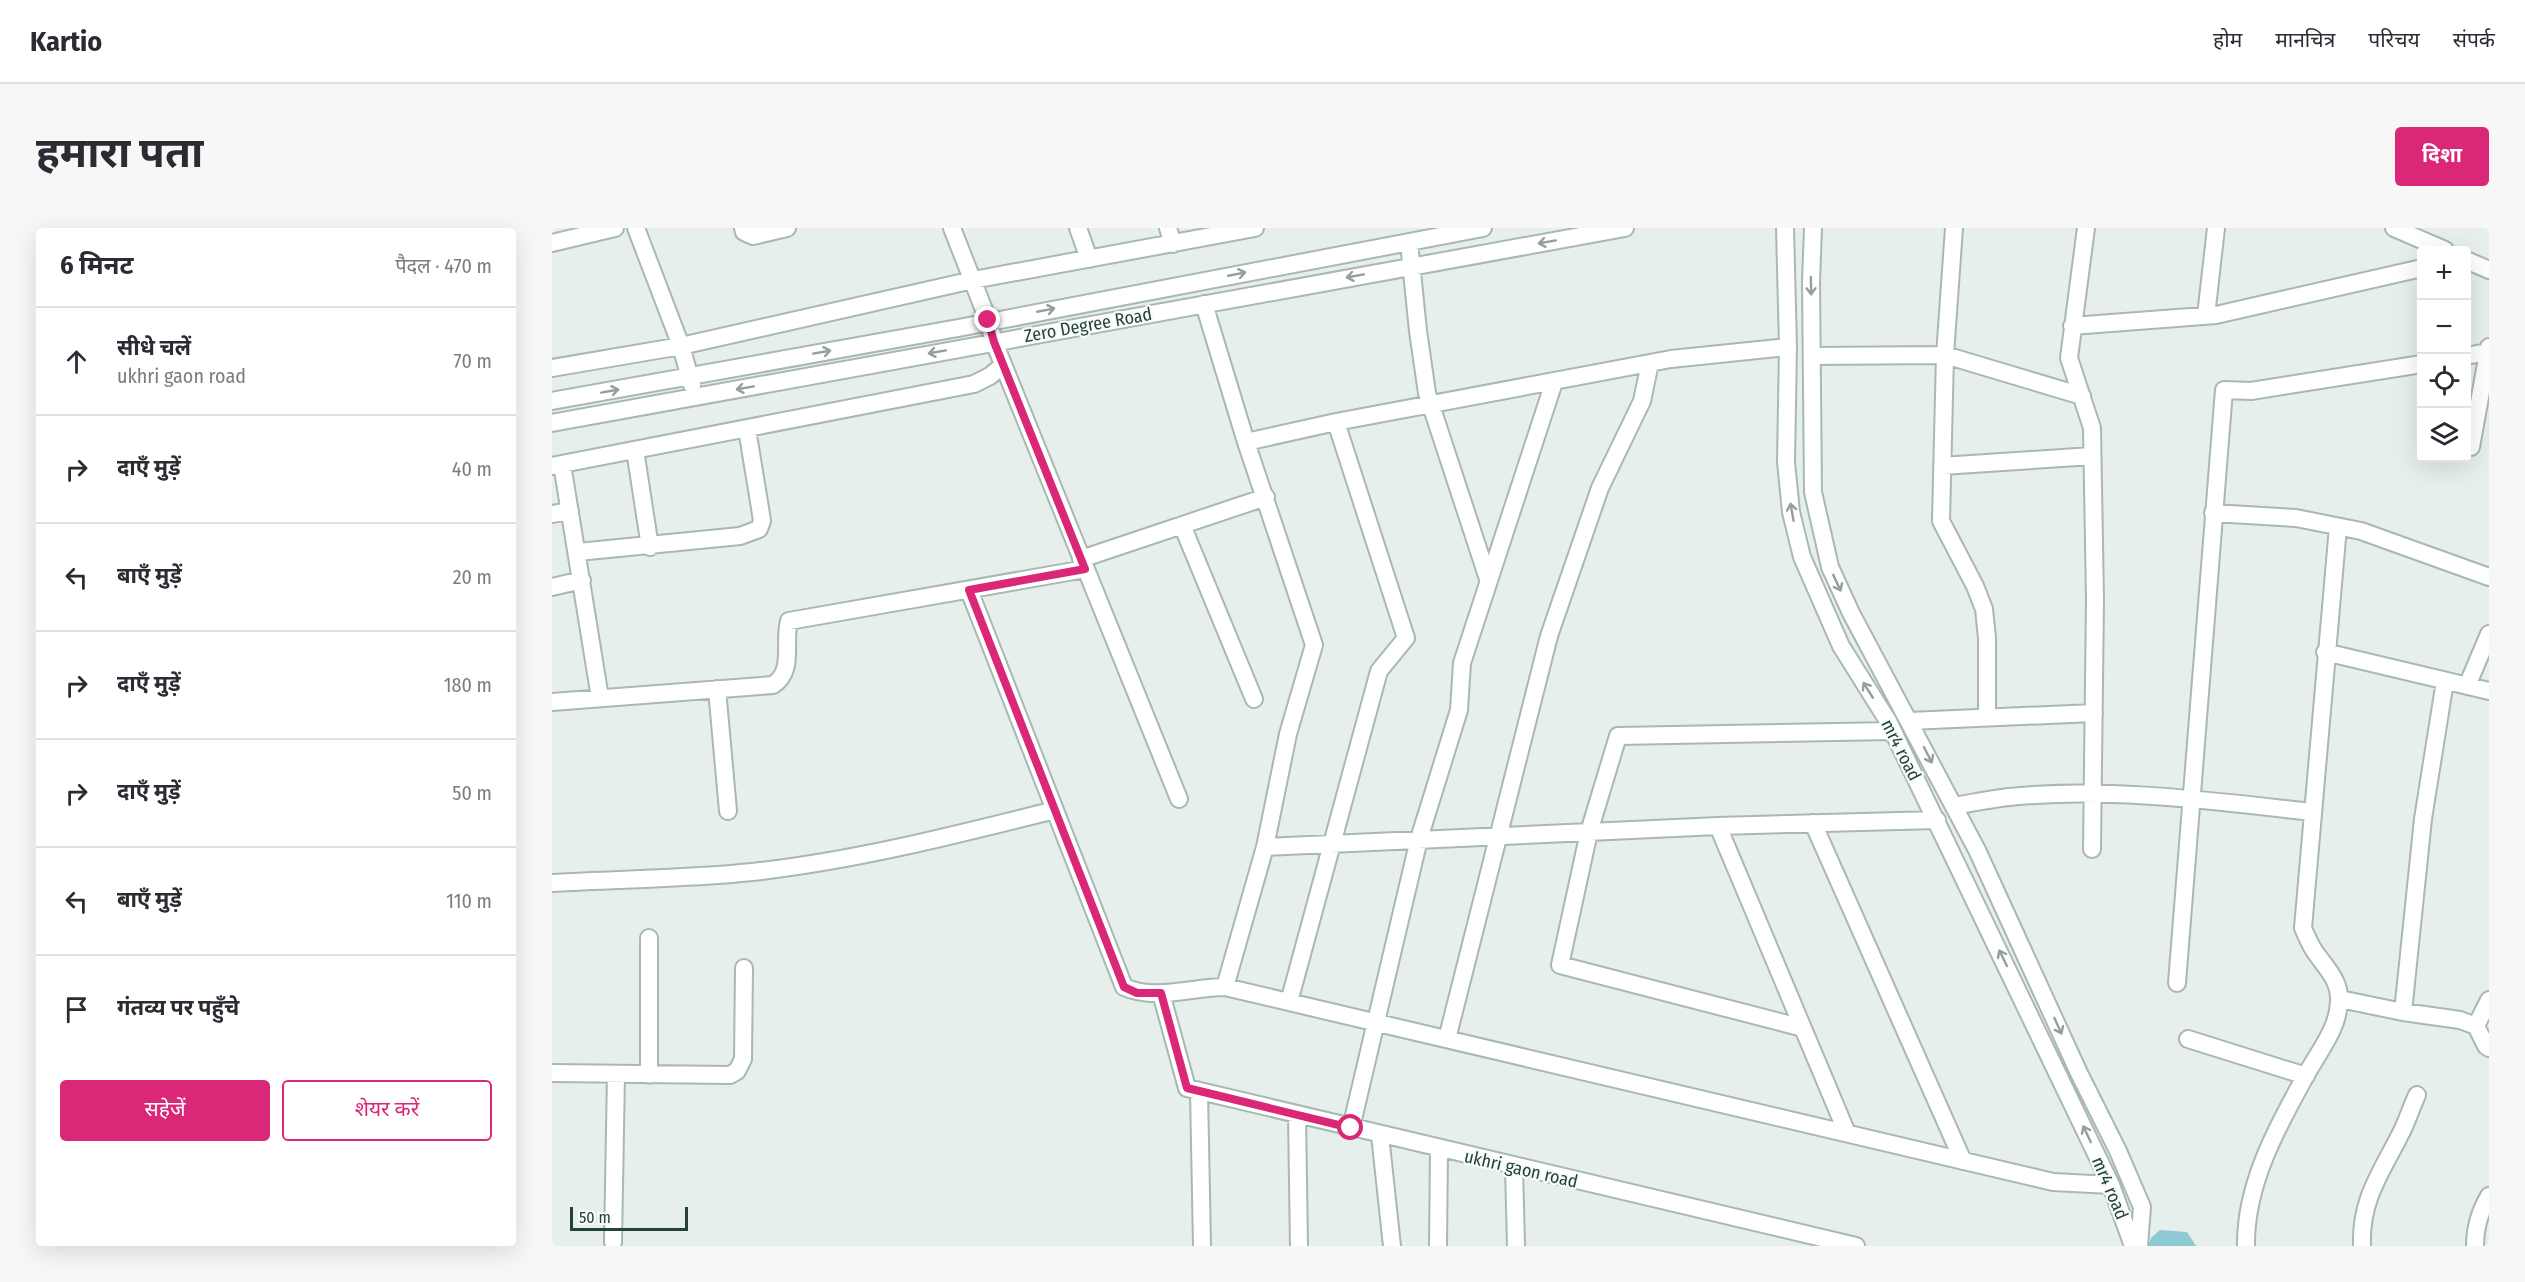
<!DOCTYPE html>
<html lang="hi">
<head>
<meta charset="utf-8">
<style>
	body { margin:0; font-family:"Fira Sans Condensed","Noto Sans Devanagari",sans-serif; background:#f7f7f7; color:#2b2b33 }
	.controls { position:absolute; right:18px; top:18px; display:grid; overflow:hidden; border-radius:6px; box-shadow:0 6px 24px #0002 }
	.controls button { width:54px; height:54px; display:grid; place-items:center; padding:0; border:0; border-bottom:2px solid #e1e1e2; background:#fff; color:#2b2b33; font:30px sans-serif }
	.scale { position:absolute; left:18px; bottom:15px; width:118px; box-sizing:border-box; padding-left:6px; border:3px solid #24423a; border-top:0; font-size:16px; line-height:21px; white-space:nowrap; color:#24423a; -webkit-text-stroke:4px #f7fbf9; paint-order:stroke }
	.stop { position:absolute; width:18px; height:18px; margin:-14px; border:4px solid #db2777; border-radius:50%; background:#fff }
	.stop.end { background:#db2777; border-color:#fff; box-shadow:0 2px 6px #0008 }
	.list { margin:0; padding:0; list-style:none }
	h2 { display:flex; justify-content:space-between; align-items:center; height:78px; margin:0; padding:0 24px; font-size:26px }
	h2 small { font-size:20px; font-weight:400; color:#7c7c81 }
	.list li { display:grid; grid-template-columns:39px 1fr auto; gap:18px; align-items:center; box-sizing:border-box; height:108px; padding:0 24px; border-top:2px solid #e1e1e2 }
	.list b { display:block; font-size:22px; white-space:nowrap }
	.list p { margin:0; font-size:20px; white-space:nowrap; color:#7c7c81 }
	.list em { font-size:20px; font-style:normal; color:#7c7c81 }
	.actions { display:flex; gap:12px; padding:18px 24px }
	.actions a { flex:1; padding:14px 0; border:2px solid #db2777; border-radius:6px; text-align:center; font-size:21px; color:#db2777 }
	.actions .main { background:#db2777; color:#fff }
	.icon { flex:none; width:33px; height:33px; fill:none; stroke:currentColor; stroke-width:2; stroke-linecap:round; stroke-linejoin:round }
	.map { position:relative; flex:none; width:1937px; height:1018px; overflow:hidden; border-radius:6px }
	header { display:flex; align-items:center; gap:36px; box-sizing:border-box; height:84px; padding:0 30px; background:#fff; border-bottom:2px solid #e1e1e2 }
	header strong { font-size:28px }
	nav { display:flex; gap:33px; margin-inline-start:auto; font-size:21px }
	.intro { display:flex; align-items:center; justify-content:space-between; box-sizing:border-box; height:144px; padding:0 36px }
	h1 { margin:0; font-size:42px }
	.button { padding:15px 27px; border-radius:6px; background:#db2777; color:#fff; font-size:21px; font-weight:700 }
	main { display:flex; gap:36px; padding:0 36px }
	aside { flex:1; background:#fff; border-radius:6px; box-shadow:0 6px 24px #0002 }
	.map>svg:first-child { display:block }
	.water { fill:#8ec9d4 }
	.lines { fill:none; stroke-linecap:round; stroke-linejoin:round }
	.minor-casing { stroke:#a8b8b2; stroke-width:20 }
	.minor { stroke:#fff; stroke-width:16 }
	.oneway { stroke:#92a09c }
	.route { stroke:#db2777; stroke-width:8 }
	.labels { text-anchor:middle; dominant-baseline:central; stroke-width:4.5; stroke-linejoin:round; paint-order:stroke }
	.street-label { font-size:18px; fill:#24423a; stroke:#f7fbf9 }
</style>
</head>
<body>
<header>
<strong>Kartio</strong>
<nav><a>होम</a><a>मानचित्र</a><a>परिचय</a><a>संपर्क</a></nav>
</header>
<div class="intro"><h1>हमारा पता</h1><a class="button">दिशा</a></div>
<main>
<aside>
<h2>6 मिनट<small>पैदल · 470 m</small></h2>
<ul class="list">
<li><svg class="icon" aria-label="ahead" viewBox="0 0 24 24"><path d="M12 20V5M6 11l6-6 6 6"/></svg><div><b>सीधे चलें</b><p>ukhri gaon road</p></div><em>70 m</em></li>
<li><svg class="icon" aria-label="right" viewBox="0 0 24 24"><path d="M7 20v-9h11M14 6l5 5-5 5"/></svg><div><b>दाएँ मुड़ें</b></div><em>40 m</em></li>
<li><svg class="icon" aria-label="left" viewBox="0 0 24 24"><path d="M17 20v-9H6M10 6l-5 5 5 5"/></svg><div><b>बाएँ मुड़ें</b></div><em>20 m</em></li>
<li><svg class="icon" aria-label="right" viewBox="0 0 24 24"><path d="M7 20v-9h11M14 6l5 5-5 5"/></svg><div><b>दाएँ मुड़ें</b></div><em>180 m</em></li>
<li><svg class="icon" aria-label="right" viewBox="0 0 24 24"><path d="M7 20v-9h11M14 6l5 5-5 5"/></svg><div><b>दाएँ मुड़ें</b></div><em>50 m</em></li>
<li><svg class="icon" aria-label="left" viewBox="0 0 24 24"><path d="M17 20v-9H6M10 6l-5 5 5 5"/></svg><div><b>बाएँ मुड़ें</b></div><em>110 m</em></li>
<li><svg class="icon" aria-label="arrive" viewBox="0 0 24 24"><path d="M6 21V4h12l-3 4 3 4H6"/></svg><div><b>गंतव्य पर पहुँचे</b></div></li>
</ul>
<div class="actions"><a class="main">सहेजें</a><a>शेयर करें</a></div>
</aside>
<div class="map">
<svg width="1937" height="1018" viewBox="0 0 1937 1018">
	<rect width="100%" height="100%" fill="#e6efeb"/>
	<path class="water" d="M1608,1002L1635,1004L1644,1018H1596L1599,1010Z"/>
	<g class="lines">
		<g class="minor-casing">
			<path id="minor" d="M84,0L129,118L140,157
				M191,0L192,4L201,8L235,0
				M400,0L436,92L442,114L627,571
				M526,0L537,31
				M616,0L621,16
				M1233,0L1236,119L1234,234L1239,284L1250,329L1289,418L1336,493L1559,957L1581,1018
				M1261,0L1259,54L1261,264L1278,339L1299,385L1425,622L1527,845L1566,923L1590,979L1587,1018
				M1402,0L1393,127L1389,293L1423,358L1432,381L1435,410V488
				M1534,0L1517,130L1540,200L1543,372L1540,621
				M1842,0L1893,22
				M857,14L866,103L875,165L936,351
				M0,15L63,0
				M1914,32L1937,42
				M652,76L694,214L762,417L736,506L713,619L673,759
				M1654,88L1664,0
				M1520,98L1664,87L1870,40
				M1261,128L1393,127L1530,168
				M1914,128L1935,124
				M0,140L129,118L421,52L703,0
				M0,173L406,100L931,0
				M0,195L1073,0
				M694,214L784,194L1119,131L1236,119
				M1919,219L1937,119
				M83,222L98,319
				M10,236L48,470
				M0,238L422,156L438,148L451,137
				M1390,238L1540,228
				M1661,285L1744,290L1809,303L1937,349
				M0,286L18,283
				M630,297L702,471
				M26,324L188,308L207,301L210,293L208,280L195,201
				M529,331L714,269
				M0,359L30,352
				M417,362L572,759C603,773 640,759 673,759L1501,954L1559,957
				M1773,424L1937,463
				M1915,458L1937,406
				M165,461L176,583
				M0,474L221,457C243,443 231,415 237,393L533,341
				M1357,493L1542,485
				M1402,578C1420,575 1438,571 1457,569C1557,559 1660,573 1760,584
				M1261,595L1411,933
				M1166,598L1295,905
				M713,619L1166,598L1385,592
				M0,655C66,651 134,651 200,644C302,633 403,607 503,582
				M97,710V847
				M1625,755L1672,162L1699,163L1870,136
				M609,765L635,860L1304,1018
				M1788,771L1851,784L1908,792L1924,798L1934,818L1937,820
				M737,774L827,443L854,410L784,194
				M1851,784L1871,591L1893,453
				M1924,798L1937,772
				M1251,800L1008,737L1037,604L1066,508L1341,503
				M895,811L997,408L1048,260L1090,173L1098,135
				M1636,811L1754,848
				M0,845L178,847L185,843L191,831L192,740
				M647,863L650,1018
				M745,887L747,1018
				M799,900L867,611L907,482L910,435L1002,154
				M828,907L840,1018
				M962,939L964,1018
				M61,1014L64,846
				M886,1018L887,921
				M1694,1018C1693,957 1725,899 1754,847C1767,823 1787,800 1787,772C1788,754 1776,742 1766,728C1759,720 1755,709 1751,700L1786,299
				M1810,1018C1808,970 1831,942 1851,901C1856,890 1860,878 1865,867
				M1923,1018C1923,1000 1928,983 1937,968"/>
		</g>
		<use href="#minor" class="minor"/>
	</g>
	<defs><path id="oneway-shaft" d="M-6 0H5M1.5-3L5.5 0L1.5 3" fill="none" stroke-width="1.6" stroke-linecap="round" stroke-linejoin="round" transform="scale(1.5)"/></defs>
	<g class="oneway">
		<use href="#oneway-shaft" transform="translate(995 14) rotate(170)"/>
		<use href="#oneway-shaft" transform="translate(685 46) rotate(-11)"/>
		<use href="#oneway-shaft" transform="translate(803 48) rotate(170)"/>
		<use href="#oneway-shaft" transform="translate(1259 58) rotate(89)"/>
		<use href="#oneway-shaft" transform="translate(494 82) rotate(-11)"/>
		<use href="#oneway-shaft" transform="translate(270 124) rotate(-10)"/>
		<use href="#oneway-shaft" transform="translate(385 124) rotate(170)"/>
		<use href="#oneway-shaft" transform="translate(193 160) rotate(170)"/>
		<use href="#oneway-shaft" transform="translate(58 163) rotate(-10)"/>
		<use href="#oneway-shaft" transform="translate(1240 284) rotate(-100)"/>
		<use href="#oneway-shaft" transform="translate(1285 355) rotate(65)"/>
		<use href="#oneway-shaft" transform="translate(1316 462) rotate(-122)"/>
		<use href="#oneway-shaft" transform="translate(1376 527) rotate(63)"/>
		<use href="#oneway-shaft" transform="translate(1451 730) rotate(-116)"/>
		<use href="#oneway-shaft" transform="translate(1506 798) rotate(66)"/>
		<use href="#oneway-shaft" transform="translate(1535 906) rotate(-115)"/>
	</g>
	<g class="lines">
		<path class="route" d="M436,92L442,114L533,341L417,362L572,759L585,765H609L635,860L799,900"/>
	</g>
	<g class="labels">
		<g class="street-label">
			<text transform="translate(536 97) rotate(-10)">Zero Degree Road</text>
			<text transform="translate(1349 522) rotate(63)">mr4 road</text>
			<text transform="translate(969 941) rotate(13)">ukhri gaon road</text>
			<text transform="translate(1558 960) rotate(67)">mr4 road</text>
		</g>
	</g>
</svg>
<div class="controls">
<button>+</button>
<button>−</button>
<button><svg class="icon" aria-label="locate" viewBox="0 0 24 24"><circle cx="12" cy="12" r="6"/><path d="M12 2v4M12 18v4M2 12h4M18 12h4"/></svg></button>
<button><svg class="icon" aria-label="layers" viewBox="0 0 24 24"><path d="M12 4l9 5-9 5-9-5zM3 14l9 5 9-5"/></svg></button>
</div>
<div class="scale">50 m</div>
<div class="stop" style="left:799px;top:900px"></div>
<div class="stop end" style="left:436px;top:92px"></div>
</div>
</main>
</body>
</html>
